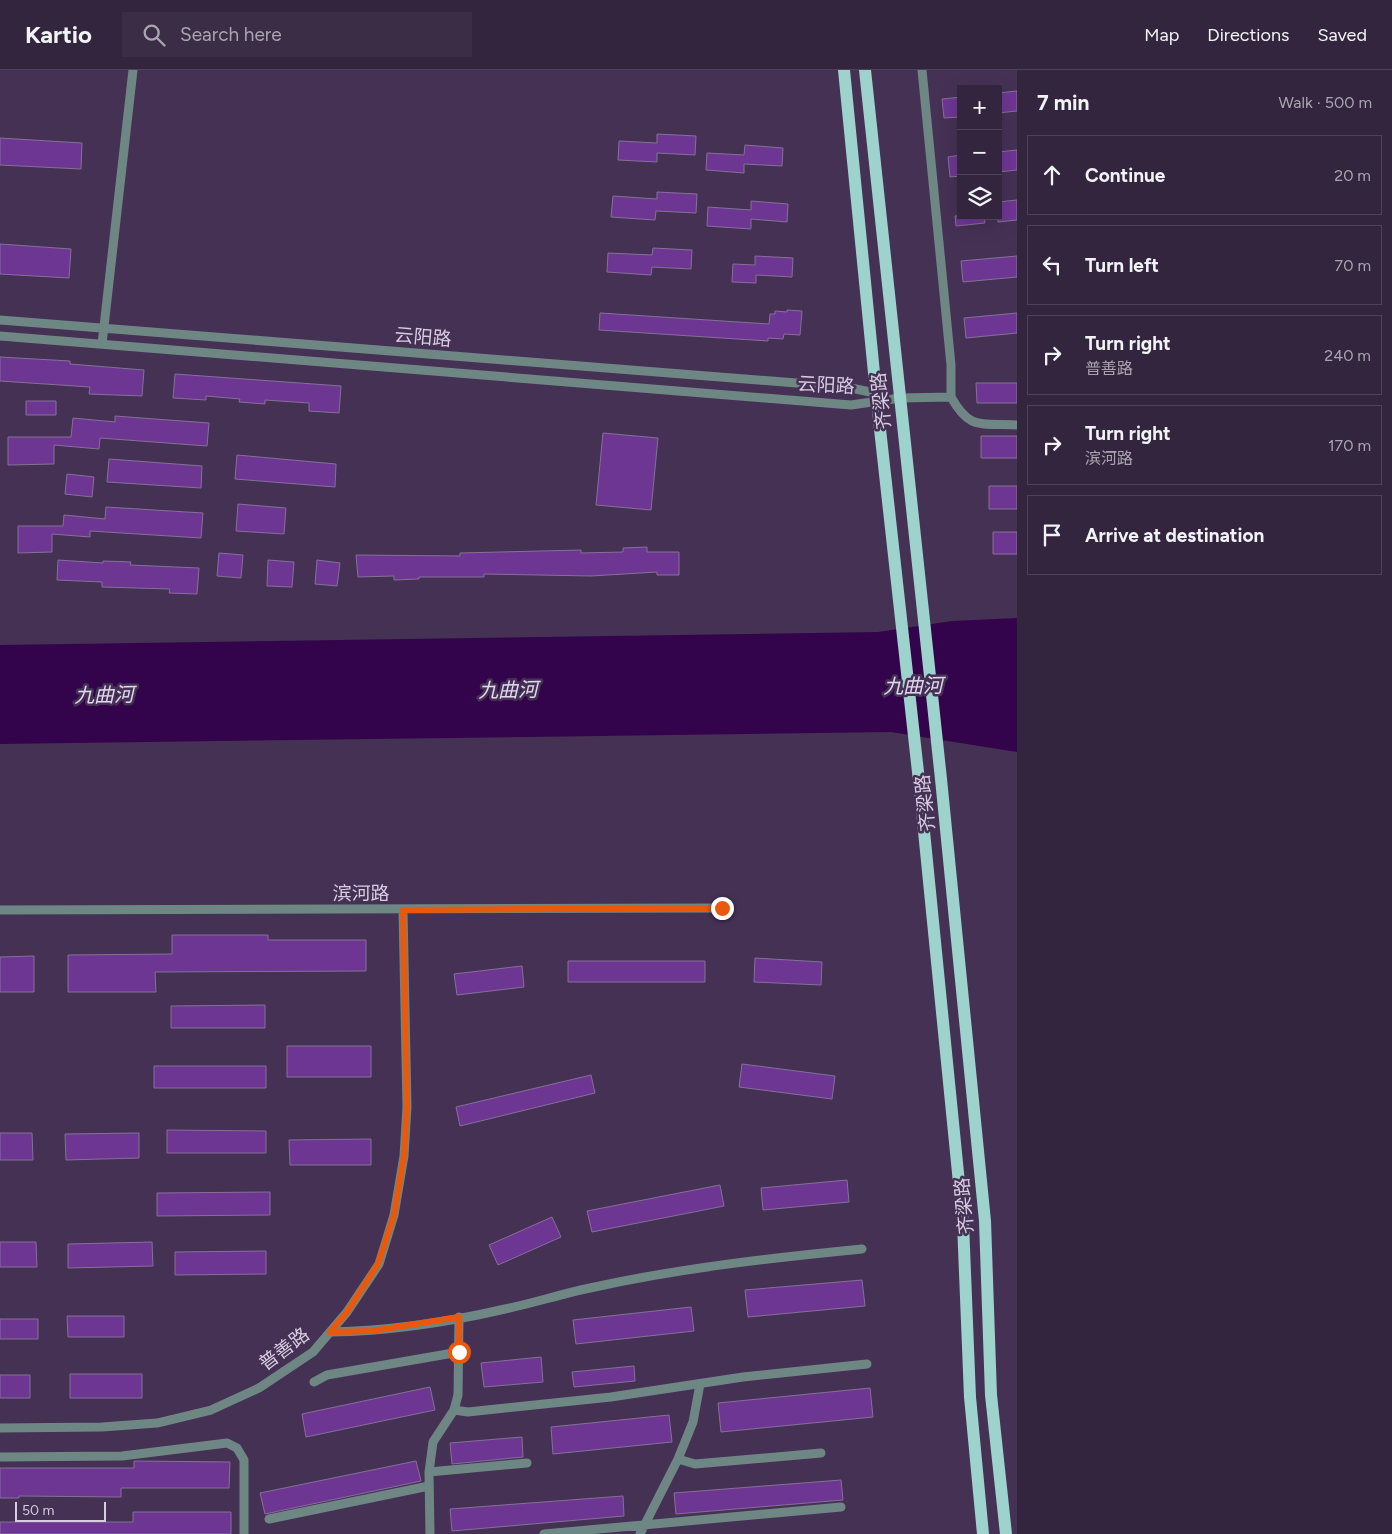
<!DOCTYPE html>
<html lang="en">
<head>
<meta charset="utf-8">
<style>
	body { margin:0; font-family:Figtree,"Noto Sans SC",sans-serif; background:#3c2d46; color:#f1f3f6 }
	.controls { position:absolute; right:15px; top:15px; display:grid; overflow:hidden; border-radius:0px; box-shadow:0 5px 20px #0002 }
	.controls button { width:45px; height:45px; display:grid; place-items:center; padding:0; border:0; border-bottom:1px solid #4e4259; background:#34253f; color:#f1f3f6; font:25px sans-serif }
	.scale { position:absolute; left:15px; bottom:12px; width:91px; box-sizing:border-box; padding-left:5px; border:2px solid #d7cce2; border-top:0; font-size:14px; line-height:18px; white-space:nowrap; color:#d7cce2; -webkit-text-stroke:4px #453154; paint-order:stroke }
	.stop { position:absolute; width:15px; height:15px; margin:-11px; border:4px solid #ea580c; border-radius:50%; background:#fff }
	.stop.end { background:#ea580c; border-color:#fff; box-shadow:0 1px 5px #0008 }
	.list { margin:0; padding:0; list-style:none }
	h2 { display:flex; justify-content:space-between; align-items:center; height:65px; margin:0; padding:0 20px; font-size:21px }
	h2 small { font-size:16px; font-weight:400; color:#a9a5b0 }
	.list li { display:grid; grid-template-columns:32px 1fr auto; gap:15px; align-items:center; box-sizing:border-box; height:80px; margin:0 10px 10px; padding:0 10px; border:1px solid #4e4259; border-radius:0px }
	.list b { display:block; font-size:19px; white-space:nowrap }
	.list p { margin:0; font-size:16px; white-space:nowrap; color:#a9a5b0 }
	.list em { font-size:16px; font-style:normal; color:#a9a5b0 }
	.icon { flex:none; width:28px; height:28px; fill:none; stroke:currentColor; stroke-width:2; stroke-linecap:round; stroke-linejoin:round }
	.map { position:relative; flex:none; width:1017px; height:1464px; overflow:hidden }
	header { display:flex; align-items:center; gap:30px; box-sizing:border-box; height:70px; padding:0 25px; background:#34253f; border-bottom:1px solid #4e4259 }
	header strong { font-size:24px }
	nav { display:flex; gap:28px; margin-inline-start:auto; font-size:18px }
	.search { width:350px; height:45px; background:#3c2d46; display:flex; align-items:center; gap:12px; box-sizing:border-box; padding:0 18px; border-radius:0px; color:#a9a5b0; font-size:19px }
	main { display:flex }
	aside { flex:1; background:#34253f }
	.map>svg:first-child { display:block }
	.water { fill:#33044c }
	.building { fill:#6e3693; stroke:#857097 }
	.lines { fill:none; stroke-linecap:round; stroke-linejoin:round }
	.minor { stroke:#6e8784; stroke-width:9 }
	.major { stroke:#9ed2cd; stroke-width:12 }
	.route { stroke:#ea580c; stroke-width:6 }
	.labels { text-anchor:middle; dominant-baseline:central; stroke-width:5; stroke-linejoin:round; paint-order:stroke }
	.street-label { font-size:19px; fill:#d7cce2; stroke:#453154 }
	.water-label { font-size:20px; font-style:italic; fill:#e3d6ef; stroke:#453154 }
</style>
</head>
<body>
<header>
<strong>Kartio</strong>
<div class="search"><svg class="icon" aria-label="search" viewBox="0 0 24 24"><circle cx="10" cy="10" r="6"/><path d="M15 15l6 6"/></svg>Search here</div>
<nav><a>Map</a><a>Directions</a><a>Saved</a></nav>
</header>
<main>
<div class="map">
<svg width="1017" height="1464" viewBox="0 0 1017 1464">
	<rect width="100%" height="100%" fill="#453154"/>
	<path class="water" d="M1017,548V682L891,662L0,674V575L878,562L952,551Z"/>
	<path class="building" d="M1017,21V41L998,43V23Z
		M961,27V47L944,48L942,29Z
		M657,64L696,66L695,85L657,83V92L618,90L619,71L657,73Z
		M0,68L82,73L81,99L0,95Z
		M745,75L783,78L782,96L744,94V103L706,100L707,83L744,85Z
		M1017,80V100L998,102V82Z
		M961,85V106L950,107L948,87Z
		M657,122L697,124L696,143L656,141L655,150L611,147L613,126L657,129Z
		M1017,130V150L998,152V132Z
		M751,131L788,134L787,152L751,149V159L707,156L708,137L751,140Z
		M955,146H984L985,153L956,156Z
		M0,174L71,179L69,208L0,204Z
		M653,178L692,180L691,199L652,197L651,205L607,202L608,183L652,185Z
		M755,186L793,188L792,207L756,205V213L732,212L733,194L755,195Z
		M1017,186V207L963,212L961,191Z
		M787,240L802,241L800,265L784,264L783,269L768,268V271L599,260L600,243L769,254L770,244H775V241L787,242Z
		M1017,243V263L966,268L964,248Z
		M0,287L70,291V294L144,300L142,326L89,324L90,317L0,311Z
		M175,304L341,316L339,343L309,341V333L265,330V334L239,332L240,329L206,326V330L173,328Z
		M976,313H1017V333H977Z
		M26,331H56V345H26Z
		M115,346L209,353L207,376L100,368L99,379L54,375V394L8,395V367H71L73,348L115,352Z
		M603,363L658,368L651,440L596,435Z
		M981,366H1017V388H981Z
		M237,385L336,394L335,417L235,409Z
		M109,389L202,396L201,418L107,412Z
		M67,404L94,407L92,427L65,424Z
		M989,416H1017V439H989Z
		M238,434L286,438L284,464L236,461Z
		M106,437L203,443L201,468L90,461V467L52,464V482L18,483V456H63L64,445L105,449Z
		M993,462H1017V484H993Z
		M647,477V482H679V505H657V502L591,506L484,504V507H419V509L394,510V506L358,507L356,485L460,486V483L581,480V483L623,482V478Z
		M219,483L243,485L241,508L217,506Z
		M58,490L103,493V491L131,492L130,495L199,498L197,524L169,523L170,519L102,517V512L57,510Z
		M268,490L294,492L292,517L267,516Z
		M317,490L340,493L337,516L315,514Z
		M172,865H268V870H366V901L155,902L156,922H68V885L172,884Z
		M34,886V922H0V887Z
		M755,888L822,892L821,915L754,912Z
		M568,891H705V912H568Z
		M522,896L524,917L457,925L454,904Z
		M265,935V958H171V936Z
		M287,976H371V1007H287Z
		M742,994L835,1006L832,1029L739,1017Z
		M154,996H266V1018H154Z
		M591,1005L595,1023L460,1056L456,1037Z
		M167,1060L266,1061V1083H167Z
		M0,1063H32L33,1090H0Z
		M139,1063V1088L66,1090L65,1064Z
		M371,1069V1095H290L289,1070Z
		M847,1110L849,1132L763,1140L761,1118Z
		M720,1115L724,1136L592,1162L587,1141Z
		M270,1122V1145L157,1146V1123Z
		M552,1147L561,1167L498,1195L489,1175Z
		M0,1172H36L37,1197H0Z
		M152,1172L153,1196L68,1198V1174Z
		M266,1181V1204L175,1205V1182Z
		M862,1210L865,1236L748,1247L745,1220Z
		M691,1237L694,1261L576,1274L573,1250Z
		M67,1246H124V1267H68Z
		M0,1249H38V1269H0Z
		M541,1287L543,1312L484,1317L481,1293Z
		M634,1296L635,1311L574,1317L572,1302Z
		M70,1304H142V1328H70Z
		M0,1305H30V1328H0Z
		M430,1317L435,1340L306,1367L302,1344Z
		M870,1318L873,1347L721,1362L718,1333Z
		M669,1345L672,1372L553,1384L551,1357Z
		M522,1367L523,1387L452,1394L450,1373Z
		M134,1391L230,1392L229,1418H121V1427L19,1426V1428H0V1398H134Z
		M416,1391L421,1411L265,1444L260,1423Z
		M841,1410L843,1430L676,1444L674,1423Z
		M623,1426L624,1446L452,1461L450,1439Z
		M133,1442H231V1464H0V1452H133Z"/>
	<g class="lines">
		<path class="minor" d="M0,250L846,317L880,324
			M0,266L851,335L900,328L951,327V295L922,0
			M102,274L133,0
			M951,327C970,361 981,353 1017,355
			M0,840L722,838
			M330,1262C388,1261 449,1252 505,1239C534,1233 561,1224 590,1218C680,1198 771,1188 862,1179
			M314,1312L327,1305L459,1282
			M454,1340L468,1342L611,1327L743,1307L867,1294
			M0,1358L102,1357L157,1353L211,1340L259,1318L313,1282L347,1242L379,1194L394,1145L404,1086L407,1037L403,840
			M0,1387L122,1386L227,1373L237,1378L244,1390V1464
			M678,1389L695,1394L821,1383
			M429,1402L527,1393
			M269,1449L429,1416
			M430,1464L429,1402L433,1372L454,1340L458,1325L459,1247
			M544,1464L841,1437
			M640,1464L678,1389L693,1352L700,1314"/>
		<path class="major" d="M844,0L876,323L919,711L963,1153L970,1327L983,1464
			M865,0L941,709L985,1151L991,1325L1006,1464"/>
	</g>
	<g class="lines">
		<path class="route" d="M459,1282V1247L372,1261L330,1262L347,1242L378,1194L394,1145L404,1086L407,1037L403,840L722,838"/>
	</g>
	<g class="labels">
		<g class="street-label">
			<text transform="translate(423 267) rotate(5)">云阳路</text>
			<text transform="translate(826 315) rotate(3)">云阳路</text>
			<text transform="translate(881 331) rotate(-96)">齐梁路</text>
			<text transform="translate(925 733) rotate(-96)">齐梁路</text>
			<text x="361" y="823">滨河路</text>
			<text transform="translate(964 1136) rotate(-95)">齐梁路</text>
			<text transform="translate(284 1279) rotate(-37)">普善路</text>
		</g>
		<g class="water-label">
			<text transform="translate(913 616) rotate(-1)">九曲河</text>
			<text transform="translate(508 620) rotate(-1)">九曲河</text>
			<text transform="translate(104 625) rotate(-1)">九曲河</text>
		</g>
	</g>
</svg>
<div class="controls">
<button>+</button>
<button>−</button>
<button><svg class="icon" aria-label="layers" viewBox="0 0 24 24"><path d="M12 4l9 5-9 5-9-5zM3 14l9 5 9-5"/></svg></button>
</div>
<div class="scale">50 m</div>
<div class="stop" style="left:459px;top:1282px"></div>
<div class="stop end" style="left:722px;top:838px"></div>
</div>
<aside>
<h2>7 min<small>Walk · 500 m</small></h2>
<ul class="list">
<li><svg class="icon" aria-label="ahead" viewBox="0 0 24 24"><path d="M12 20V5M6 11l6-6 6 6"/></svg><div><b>Continue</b></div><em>20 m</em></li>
<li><svg class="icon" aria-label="left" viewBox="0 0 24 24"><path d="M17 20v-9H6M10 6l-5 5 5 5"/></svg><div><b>Turn left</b></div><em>70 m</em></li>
<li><svg class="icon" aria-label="right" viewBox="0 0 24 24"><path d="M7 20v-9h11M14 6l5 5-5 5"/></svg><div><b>Turn right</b><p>普善路</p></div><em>240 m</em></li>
<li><svg class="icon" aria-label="right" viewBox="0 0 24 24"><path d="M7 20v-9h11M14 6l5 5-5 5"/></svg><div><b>Turn right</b><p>滨河路</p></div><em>170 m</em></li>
<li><svg class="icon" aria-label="arrive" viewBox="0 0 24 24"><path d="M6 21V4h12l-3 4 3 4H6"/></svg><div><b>Arrive at destination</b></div></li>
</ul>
</aside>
</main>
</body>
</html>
